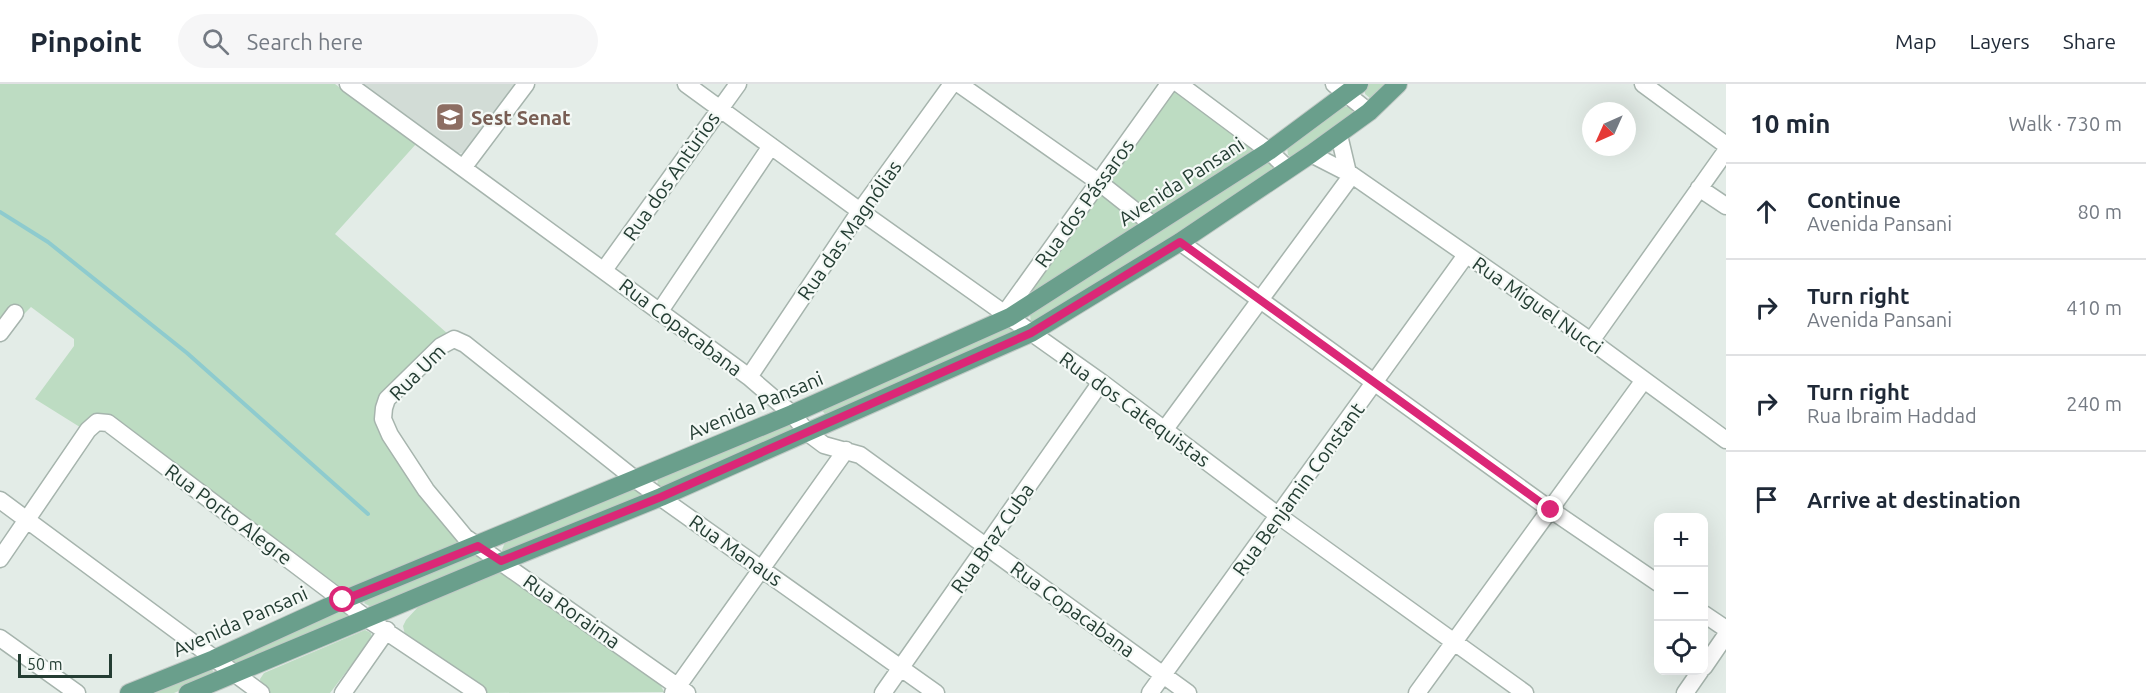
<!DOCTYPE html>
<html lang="en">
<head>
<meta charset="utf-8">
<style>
	body { margin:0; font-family:Ubuntu,sans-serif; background:#f6f6f7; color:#1f2937 }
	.controls { position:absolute; right:18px; bottom:18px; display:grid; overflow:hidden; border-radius:12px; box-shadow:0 6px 24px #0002 }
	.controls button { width:54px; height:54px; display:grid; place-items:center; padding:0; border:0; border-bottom:2px solid #e0e1e3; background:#fff; color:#1f2937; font:30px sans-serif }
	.compass { position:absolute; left:1582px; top:18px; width:54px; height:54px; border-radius:50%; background:#fff; box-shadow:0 6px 24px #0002; rotate:225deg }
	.scale { position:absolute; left:18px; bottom:15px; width:94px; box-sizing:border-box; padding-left:6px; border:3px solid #243d33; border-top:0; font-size:16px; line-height:21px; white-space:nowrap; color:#243d33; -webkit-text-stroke:4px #f4f9f6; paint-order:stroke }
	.stop { position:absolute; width:18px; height:18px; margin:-14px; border:4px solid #db2777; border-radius:50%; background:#fff }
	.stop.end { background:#db2777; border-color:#fff; box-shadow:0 2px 6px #0008 }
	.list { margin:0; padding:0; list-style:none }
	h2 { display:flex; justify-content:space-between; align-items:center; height:78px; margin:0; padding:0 24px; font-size:26px }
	h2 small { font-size:20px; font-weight:400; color:#747a83 }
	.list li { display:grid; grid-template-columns:39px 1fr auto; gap:18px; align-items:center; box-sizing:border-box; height:96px; padding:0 24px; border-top:2px solid #e0e1e3 }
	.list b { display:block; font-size:22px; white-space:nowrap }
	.list p { margin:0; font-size:20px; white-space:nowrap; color:#747a83 }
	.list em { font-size:20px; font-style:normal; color:#747a83 }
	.icon { flex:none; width:33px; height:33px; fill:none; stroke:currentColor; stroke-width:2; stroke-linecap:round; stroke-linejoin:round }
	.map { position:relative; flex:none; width:1726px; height:609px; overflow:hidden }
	header { display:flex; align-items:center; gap:36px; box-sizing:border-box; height:84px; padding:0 30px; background:#fff; border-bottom:2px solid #e0e1e3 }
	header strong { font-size:28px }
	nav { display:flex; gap:33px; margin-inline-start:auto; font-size:21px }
	.search { width:420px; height:54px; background:#f6f6f7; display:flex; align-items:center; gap:15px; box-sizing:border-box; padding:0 21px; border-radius:33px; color:#747a83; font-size:22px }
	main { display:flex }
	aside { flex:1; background:#fff }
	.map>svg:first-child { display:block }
	.built { fill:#d2dcd6 }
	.green { fill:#bddcc2 }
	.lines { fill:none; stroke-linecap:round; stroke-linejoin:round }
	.stream { stroke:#8ecbce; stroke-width:4 }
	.minor-casing { stroke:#a6b4ad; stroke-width:19 }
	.major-casing { stroke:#c2c9c6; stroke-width:20 }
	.minor { stroke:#fff; stroke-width:16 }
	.major { stroke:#6a9f8c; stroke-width:18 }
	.route { stroke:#db2777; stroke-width:8 }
	.labels { text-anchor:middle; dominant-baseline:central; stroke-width:4.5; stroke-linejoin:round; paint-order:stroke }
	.education-label { font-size:20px; font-weight:bold; fill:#785e54; stroke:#f4f9f6; text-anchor:start }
	.street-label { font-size:20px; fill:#243d33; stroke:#f4f9f6 }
</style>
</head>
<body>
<header>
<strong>Pinpoint</strong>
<div class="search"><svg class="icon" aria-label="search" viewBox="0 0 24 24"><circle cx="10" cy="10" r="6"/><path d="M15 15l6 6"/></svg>Search here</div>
<nav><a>Map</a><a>Layers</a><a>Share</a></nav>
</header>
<main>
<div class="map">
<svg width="1726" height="609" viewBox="0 0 1726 609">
	<rect width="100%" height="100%" fill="#e3ece7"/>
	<path class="built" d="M357,0H520L470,67L456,70Z"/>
	<path class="green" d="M0,0H335L416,60L335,150L448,250L382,309L376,318L378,336L459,454L457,460L400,482L354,506L342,504L108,333L102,330L95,331L83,345L35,315L74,262V255L31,223L22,232L23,227L0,240Z
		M1369,0H1391L1371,15L1365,10V5Z
		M1179,6L1255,62L1254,70L1158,131L1149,130L1113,102L1112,93L1170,11Z
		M1343,22L1351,24L1354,31L1293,74L1288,71L1287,63Z
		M1269,78L1275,84L1177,154L1031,239L1030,230Z
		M1104,110L1140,138L1139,143L1028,211L1027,209L1099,111Z
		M1009,242L1014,249L825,336V330L820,324Z
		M791,339L796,345L665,407L657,402L658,395Z
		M633,404L641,408L642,412L504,468L502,466L505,458Z
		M476,468L487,475L373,524L364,519L366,516Z
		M496,488L511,490L659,598L664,608L487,609L405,551L403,542L406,536L418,523Z
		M342,526L350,532L237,582L233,580L230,574Z
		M365,546L371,549L372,554L330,609H270L261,602L260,595L264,589Z
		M211,584L214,589L212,593L174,609H143Z"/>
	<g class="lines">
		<path class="stream" d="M0,128L48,158L187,269L368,430"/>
		<g class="minor-casing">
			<path id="minor" d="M348,0L749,293L792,330L808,349L824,361L860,371L1188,609
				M686,0L860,127L1101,298L1279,432L1525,609
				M959,0L1100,99L1153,141
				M1179,0L1269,67L1288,85
				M1334,0L1369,28
				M1643,0L1726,61
				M1339,51L1348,89
				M1311,70L1352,91L1591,257L1726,356
				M463,84L526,0
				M1699,104L1726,122
				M1180,158L1551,426L1658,499
				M604,186L738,0
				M660,227L771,62
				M1000,236L1169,0
				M0,249L15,229
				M1591,257L1726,67
				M749,293L860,127L952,0
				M1165,345L1352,91
				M0,416L261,609
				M0,475L88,346L97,338L108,339L366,534L478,609
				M1704,530L1726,545
				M0,554L77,609
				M1704,583L1726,551
				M343,609L387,546
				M673,609L846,366
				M687,609L465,453L426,406L390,351L383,335L384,324L387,315L441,262L454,255L465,260L636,396L936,609
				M883,609L1101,298
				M1150,609L1466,171
				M1417,609L1644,296
				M1685,609L1701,586"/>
		</g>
		<g class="major-casing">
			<path id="major" d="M129,609L214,575L343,516L792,330L1010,233L1269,67L1359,0
				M188,609L501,478L661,413L1031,249L1180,158L1311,70L1369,28L1398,0"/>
		</g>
		<use href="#minor" class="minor"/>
		<use href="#major" class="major"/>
	</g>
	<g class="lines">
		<path class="route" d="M343,516L478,462L501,477L661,413L1031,249L1180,158L1551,426"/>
	</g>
	<defs>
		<g id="university-square" transform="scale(1.5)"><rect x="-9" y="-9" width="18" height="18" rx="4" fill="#8d6e63" stroke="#f4f9f6"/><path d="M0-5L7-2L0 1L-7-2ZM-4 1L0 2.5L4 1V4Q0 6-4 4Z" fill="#fff"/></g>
	</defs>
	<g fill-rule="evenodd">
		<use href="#university-square" x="450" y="33"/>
	</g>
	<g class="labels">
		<g class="education-label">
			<text x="471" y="33">Sest Senat</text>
		</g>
		<g class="street-label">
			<text transform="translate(671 92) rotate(-55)">Rua dos Antùrios</text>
			<text transform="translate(1181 97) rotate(-33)">Avenida Pansani</text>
			<text transform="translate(1084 119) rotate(-54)">Rua dos Pássaros</text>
			<text transform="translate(849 146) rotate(-55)">Rua das Magnólias</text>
			<text transform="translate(1538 221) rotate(35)">Rua Miguel Nucci</text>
			<text transform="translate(681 243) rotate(37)">Rua Copacabana</text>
			<text transform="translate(417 288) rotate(-45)">Rua Um</text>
			<text transform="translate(755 321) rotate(-23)">Avenida Pansani</text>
			<text transform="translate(1135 325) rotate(36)">Rua dos Catequistas</text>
			<text transform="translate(1298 405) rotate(-54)">Rua Benjamin Constant</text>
			<text transform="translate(229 430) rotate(37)">Rua Porto Alegre</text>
			<text transform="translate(992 454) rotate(-55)">Rua Braz Cuba</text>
			<text transform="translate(736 466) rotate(35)">Rua Manaus</text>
			<text transform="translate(1073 525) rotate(36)">Rua Copacabana</text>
			<text transform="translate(572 527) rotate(35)">Rua Roraima</text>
			<text transform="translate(240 537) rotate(-24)">Avenida Pansani</text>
		</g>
	</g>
</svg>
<div class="controls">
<button>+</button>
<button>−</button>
<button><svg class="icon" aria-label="locate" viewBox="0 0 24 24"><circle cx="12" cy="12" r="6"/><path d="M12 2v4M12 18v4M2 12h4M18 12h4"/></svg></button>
</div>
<svg class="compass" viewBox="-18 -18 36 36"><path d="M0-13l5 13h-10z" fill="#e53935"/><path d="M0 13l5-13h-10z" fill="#747a83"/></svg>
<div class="scale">50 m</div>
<div class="stop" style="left:343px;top:516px"></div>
<div class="stop end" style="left:1551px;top:426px"></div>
</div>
<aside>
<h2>10 min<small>Walk · 730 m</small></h2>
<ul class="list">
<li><svg class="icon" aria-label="ahead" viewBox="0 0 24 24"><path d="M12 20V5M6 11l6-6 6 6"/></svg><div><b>Continue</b><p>Avenida Pansani</p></div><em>80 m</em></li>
<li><svg class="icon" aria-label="right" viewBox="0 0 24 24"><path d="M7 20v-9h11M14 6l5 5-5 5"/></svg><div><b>Turn right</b><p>Avenida Pansani</p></div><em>410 m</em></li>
<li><svg class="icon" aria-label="right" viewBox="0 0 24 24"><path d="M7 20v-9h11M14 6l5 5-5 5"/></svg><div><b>Turn right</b><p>Rua Ibraim Haddad</p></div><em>240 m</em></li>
<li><svg class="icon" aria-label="arrive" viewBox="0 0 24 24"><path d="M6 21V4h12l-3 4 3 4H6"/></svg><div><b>Arrive at destination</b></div></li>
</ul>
</aside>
</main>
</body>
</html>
